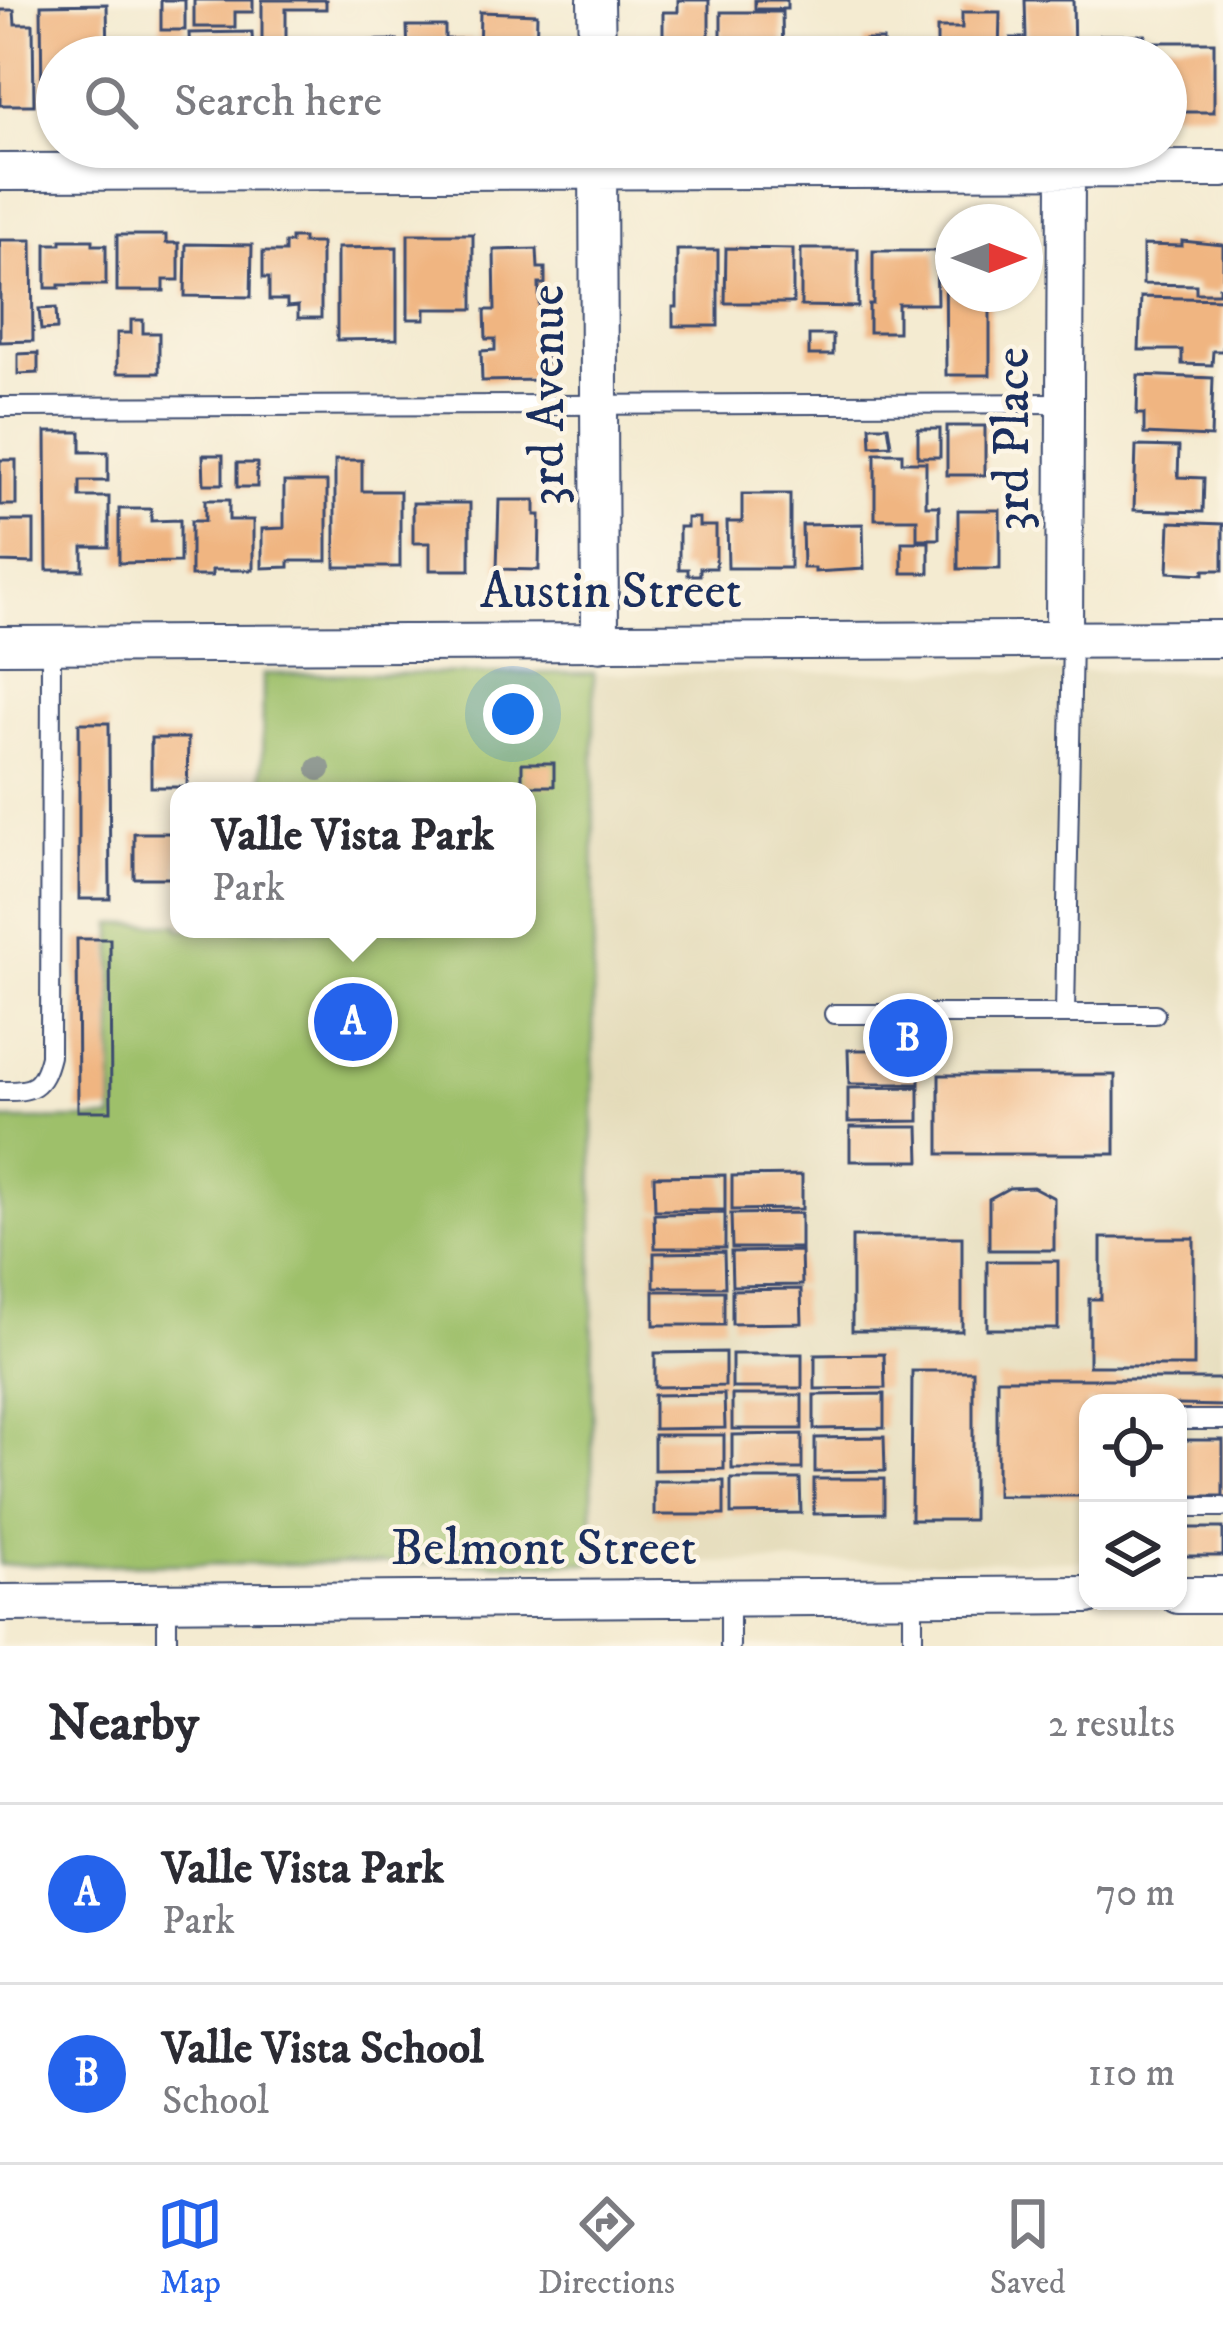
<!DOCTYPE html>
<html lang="en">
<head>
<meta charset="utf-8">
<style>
	body { margin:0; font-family:"IM FELL DW Pica",serif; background:#f2f2f3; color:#2b2b33 }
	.controls { position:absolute; right:36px; bottom:36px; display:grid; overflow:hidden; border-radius:24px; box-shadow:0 3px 9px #0004 }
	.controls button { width:108px; height:108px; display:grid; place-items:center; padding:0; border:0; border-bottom:3px solid #e1e1e2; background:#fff; color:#2b2b33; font:60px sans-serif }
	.compass { position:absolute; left:935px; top:204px; width:108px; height:108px; border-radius:50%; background:#fff; box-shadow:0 3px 9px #0004; rotate:90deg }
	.you { position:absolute; left:513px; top:714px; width:42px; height:42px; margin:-30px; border:9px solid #fff; border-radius:50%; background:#1a73e8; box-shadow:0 0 0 18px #1a73e833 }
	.badge { display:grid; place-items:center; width:78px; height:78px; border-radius:50%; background:#2563eb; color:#fff; font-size:39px; font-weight:700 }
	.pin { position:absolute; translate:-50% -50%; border:6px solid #fff; box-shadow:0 3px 12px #0006 }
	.popup { position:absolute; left:170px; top:782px; width:366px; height:156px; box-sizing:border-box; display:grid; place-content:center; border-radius:24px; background:#fff; filter:drop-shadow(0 3px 9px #0005); font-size:39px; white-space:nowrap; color:#7c7c81 }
	.popup b { font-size:45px; color:#2b2b33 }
	.popup::after { content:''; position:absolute; left:50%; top:100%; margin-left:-24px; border:24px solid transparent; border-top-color:#fff }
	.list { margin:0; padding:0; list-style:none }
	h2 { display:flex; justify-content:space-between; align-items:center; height:156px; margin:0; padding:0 48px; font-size:51px }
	h2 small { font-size:39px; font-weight:400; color:#7c7c81 }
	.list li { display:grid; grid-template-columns:78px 1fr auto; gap:36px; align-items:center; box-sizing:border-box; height:180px; padding:0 48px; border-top:3px solid #e1e1e2 }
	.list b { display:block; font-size:45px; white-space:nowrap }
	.list p { margin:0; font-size:39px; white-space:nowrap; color:#7c7c81 }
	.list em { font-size:39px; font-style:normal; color:#7c7c81 }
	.icon { flex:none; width:66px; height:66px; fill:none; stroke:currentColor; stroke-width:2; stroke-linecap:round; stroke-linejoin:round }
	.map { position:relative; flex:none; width:1223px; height:1646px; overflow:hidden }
	.search { position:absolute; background:#fff; box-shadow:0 3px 9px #0004; left:36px; right:36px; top:36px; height:132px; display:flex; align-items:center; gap:30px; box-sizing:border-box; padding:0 42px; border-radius:66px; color:#7c7c81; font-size:45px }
	.sheet { height:516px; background:#fff }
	nav { display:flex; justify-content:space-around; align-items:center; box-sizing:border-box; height:168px; border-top:3px solid #e1e1e2; background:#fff; font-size:33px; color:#7c7c81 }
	nav a { display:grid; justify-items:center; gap:6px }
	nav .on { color:#2563eb }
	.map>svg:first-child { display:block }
	.built { fill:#e4dbba }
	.green { fill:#9ec06a; stroke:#5c7864; stroke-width:3 }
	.building { fill:#f0b581 }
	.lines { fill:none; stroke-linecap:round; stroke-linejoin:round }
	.service-casing { stroke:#3c4b6f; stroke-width:22 }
	.minor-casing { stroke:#3c4b6f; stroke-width:40 }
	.service { stroke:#fff; stroke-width:18 }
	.minor { stroke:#fff; stroke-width:36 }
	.tree { fill:#929b94 }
	.labels { text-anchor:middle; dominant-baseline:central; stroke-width:9; stroke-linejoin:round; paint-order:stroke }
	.street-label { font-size:51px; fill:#1b2f5e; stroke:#fcf5e5 }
</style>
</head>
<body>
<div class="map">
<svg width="1223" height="1646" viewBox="0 0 1223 1646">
	<rect width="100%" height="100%" fill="#fcf5e5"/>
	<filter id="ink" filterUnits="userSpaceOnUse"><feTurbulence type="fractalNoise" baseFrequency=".00833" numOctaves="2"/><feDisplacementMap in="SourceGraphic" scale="24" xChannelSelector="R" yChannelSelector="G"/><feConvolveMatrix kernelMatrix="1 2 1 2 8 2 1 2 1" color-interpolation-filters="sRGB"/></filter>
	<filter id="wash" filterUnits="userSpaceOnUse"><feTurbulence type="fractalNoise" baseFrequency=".004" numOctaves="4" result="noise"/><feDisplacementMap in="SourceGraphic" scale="48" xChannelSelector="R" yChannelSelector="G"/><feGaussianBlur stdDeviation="2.7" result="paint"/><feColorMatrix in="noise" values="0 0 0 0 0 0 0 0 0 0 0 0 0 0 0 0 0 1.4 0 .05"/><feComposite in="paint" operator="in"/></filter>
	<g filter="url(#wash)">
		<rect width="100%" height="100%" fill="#f4ebd1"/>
		<path class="built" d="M1223,671V1560H1178V1403H1088V1561L592,1563L594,673Z"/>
		<path class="green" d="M594,673L592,1563L0,1565V1120L113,1119V924H179V929H527V791H262L263,674Z"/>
		<g id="blocks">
			<path class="building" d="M161,0H185V30H161Z
				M194,0H253V12H235V27H194Z
				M262,0H326V9H286V40H326V57H262Z
				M678,0H709V57H663V12H678Z
				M755,0H787V9H755Z
				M1025,0H1073L1074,57H1012L1011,38H1026Z
				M107,4L108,57H57V102H42L41,5Z
				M0,10H14L15,24H33L34,105H0Z
				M480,12L537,14L536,57H479Z
				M721,12H782L783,57H721Z
				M962,12H1000L999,57H937V28H962Z
				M407,26H445V39H471V57H408Z
				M252,32L253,57H190L189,33Z
				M1101,35H1145V57H1084V40H1101Z
				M397,40V57H335L334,41Z
				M865,40H883V52H927V57H865Z
				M145,41V47L180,46L181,57H115V42Z
				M1152,42H1214V112H1166V57H1152Z
				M797,51L837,52V57H797Z
				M408,234H473V309H425V319H408Z
				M117,235H166V243H179V280H164V291H117Z
				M291,238H303V243H321V318H298V306L287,307V300H269V278H263V252H285V243H291Z
				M0,240H32L33,341L0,342Z
				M61,240H93V245H106V285H59V288H46V244H61Z
				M1182,241L1223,245V287H1219V293H1196V285L1143,284V245L1182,246Z
				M186,244L252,245L251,297L185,296Z
				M397,247V339L337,340V248Z
				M726,248L793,249V303H725Z
				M537,249L538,268H545V284H539L540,350H547V363H540L541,380L482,381L481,351L495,350V339H486L485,310H495L494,250Z
				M801,249H858V307L801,306Z
				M677,250H718V326H673V307H677Z
				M945,250H953V294H990V375H946Z
				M873,251H936L937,304H898V332H869V304H873Z
				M1141,297L1223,299V351H1213L1212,365L1182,364V350H1139Z
				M56,308L57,329L41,330L39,309Z
				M131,320H143V333H159V373H117V333H131Z
				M809,335H833V355H809Z
				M38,353V373L18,374V354Z
				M1138,375L1213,378L1211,437L1144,434V414H1137Z
				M870,426H888L891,445L871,446Z
				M947,426H985V475H947Z
				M918,429H940V457H918Z
				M46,432H81V452H108V481H80V497H109V547H83V570H47Z
				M1136,446L1179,447L1178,477L1204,478L1203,512L1134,510Z
				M875,453H902V462H926V506H939V539H917V519H875Z
				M203,455H223V484H204Z
				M0,460H16V505H0Z
				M335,460H362V491H400V567H335Z
				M237,463H257V487H237Z
				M284,482H327V561H289V567L262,568V529L284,528Z
				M742,494H790V568H728L727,522H742Z
				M205,500H229V520H253V570H212V576H191V521H205Z
				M499,500H535V515H540L539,570L497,569Z
				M413,503H470V570H430V543H413Z
				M119,509H151V521L180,520V562L119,563Z
				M958,510H1000V569H958Z
				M687,518H699V526H716V568H700V575H688V569H679V527H687Z
				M0,521H34V563L0,562Z
				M1170,522L1223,524V570H1204V574L1168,572Z
				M863,524L864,569L815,572V568H803L802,525Z
				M902,542H929V573H902Z
				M79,723H109L110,899H79Z
				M151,738H188L187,787H151Z
				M522,763H554V786H522Z
				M134,833H179V878H134Z
				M77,939H110L111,1111H78Z
				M848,1050H919V1084H849Z
				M939,1075H1115V1154H939Z
				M919,1087V1121L848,1122V1088Z
				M850,1127H919L920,1161H850Z
				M725,1175V1210H655L654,1176Z
				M802,1175V1209L732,1210V1176Z
				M1033,1187L1054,1198V1250H989V1199L1009,1188Z
				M725,1213V1248H655L654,1214Z
				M801,1213V1248H732L731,1214Z
				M852,1237H962V1331H852Z
				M1101,1238H1194V1366H1089V1299H1101Z
				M801,1251L802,1285L732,1286L731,1252Z
				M724,1252L725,1287H654V1253Z
				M987,1261H1058V1329H987Z
				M801,1289L802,1323L732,1324V1290Z
				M654,1291H724V1325H654Z
				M725,1352V1386L655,1387V1353Z
				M732,1354H802V1388H732Z
				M884,1354L885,1388L815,1389V1355Z
				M912,1371H973V1520H911Z
				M997,1379H1223V1406L1088,1403V1496H997Z
				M724,1394L725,1428L654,1429V1395Z
				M884,1394V1428L814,1429V1395Z
				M732,1395H802V1429H732Z
				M802,1434V1469H732V1435Z
				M654,1435H724V1469L654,1470Z
				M884,1437L885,1471L815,1472V1438Z
				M1178,1440H1223V1496H1178Z
				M731,1479H800L801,1513L731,1514Z
				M814,1479H884V1513L814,1514Z
				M654,1481H724V1515H654Z
				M1178,1528H1223V1556H1178Z"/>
		</g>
	</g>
	<g filter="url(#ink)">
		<use href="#blocks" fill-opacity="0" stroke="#3c4b6f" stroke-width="3"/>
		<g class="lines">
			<g class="service-casing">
				<path id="service" d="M0,407L1065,403
					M834,1014H1155
					M1065,1014L1072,638
					M0,1091C33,1092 42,1088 50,1056L51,647
					M1178,1420H1223
					M1178,1507H1223
					M730,1599V1646
					M167,1601V1646
					M913,1646V1596"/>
			</g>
			<g class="minor-casing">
				<path id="minor" d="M596,0L597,57
					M598,147L600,643
					M0,172L1223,169
					M1064,638L1066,168
					M0,645L1223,639
					M1178,1595H1223
					M0,1603L1088,1595"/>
			</g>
			<use href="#service" class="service"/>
			<use href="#minor" class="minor"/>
		</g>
		<circle class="tree" cx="319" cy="769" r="12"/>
	</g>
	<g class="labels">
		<g class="street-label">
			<text transform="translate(548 395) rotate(-90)">3rd Avenue</text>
			<text transform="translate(1013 439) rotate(-90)">3rd Place</text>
			<text x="611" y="592">Austin Street</text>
			<text x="544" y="1549">Belmont Street</text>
		</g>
	</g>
</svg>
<div class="controls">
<button><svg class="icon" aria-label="locate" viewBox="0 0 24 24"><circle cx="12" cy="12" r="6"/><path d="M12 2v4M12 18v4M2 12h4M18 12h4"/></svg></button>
<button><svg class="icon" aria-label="layers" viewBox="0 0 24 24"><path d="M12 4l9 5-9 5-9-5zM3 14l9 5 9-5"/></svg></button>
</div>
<svg class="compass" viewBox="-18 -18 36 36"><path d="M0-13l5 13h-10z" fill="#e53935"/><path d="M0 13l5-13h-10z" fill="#7c7c81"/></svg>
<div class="you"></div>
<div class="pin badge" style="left:353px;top:1022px">A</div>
<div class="popup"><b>Valle Vista Park</b>Park</div>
<div class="pin badge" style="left:908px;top:1038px">B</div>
<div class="search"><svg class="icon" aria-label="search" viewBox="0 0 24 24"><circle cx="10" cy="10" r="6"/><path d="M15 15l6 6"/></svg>Search here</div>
</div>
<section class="sheet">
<h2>Nearby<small>2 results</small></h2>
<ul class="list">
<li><span class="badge">A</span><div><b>Valle Vista Park</b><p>Park</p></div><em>70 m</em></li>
<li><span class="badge">B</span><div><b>Valle Vista School</b><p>School</p></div><em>110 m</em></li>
</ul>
</section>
<nav>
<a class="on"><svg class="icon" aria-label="map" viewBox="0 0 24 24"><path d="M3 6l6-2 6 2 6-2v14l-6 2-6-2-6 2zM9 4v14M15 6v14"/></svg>Map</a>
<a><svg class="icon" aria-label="directions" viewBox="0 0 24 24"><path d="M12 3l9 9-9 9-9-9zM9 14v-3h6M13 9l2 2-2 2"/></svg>Directions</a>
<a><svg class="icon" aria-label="saved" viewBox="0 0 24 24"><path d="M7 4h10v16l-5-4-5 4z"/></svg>Saved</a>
</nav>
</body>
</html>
